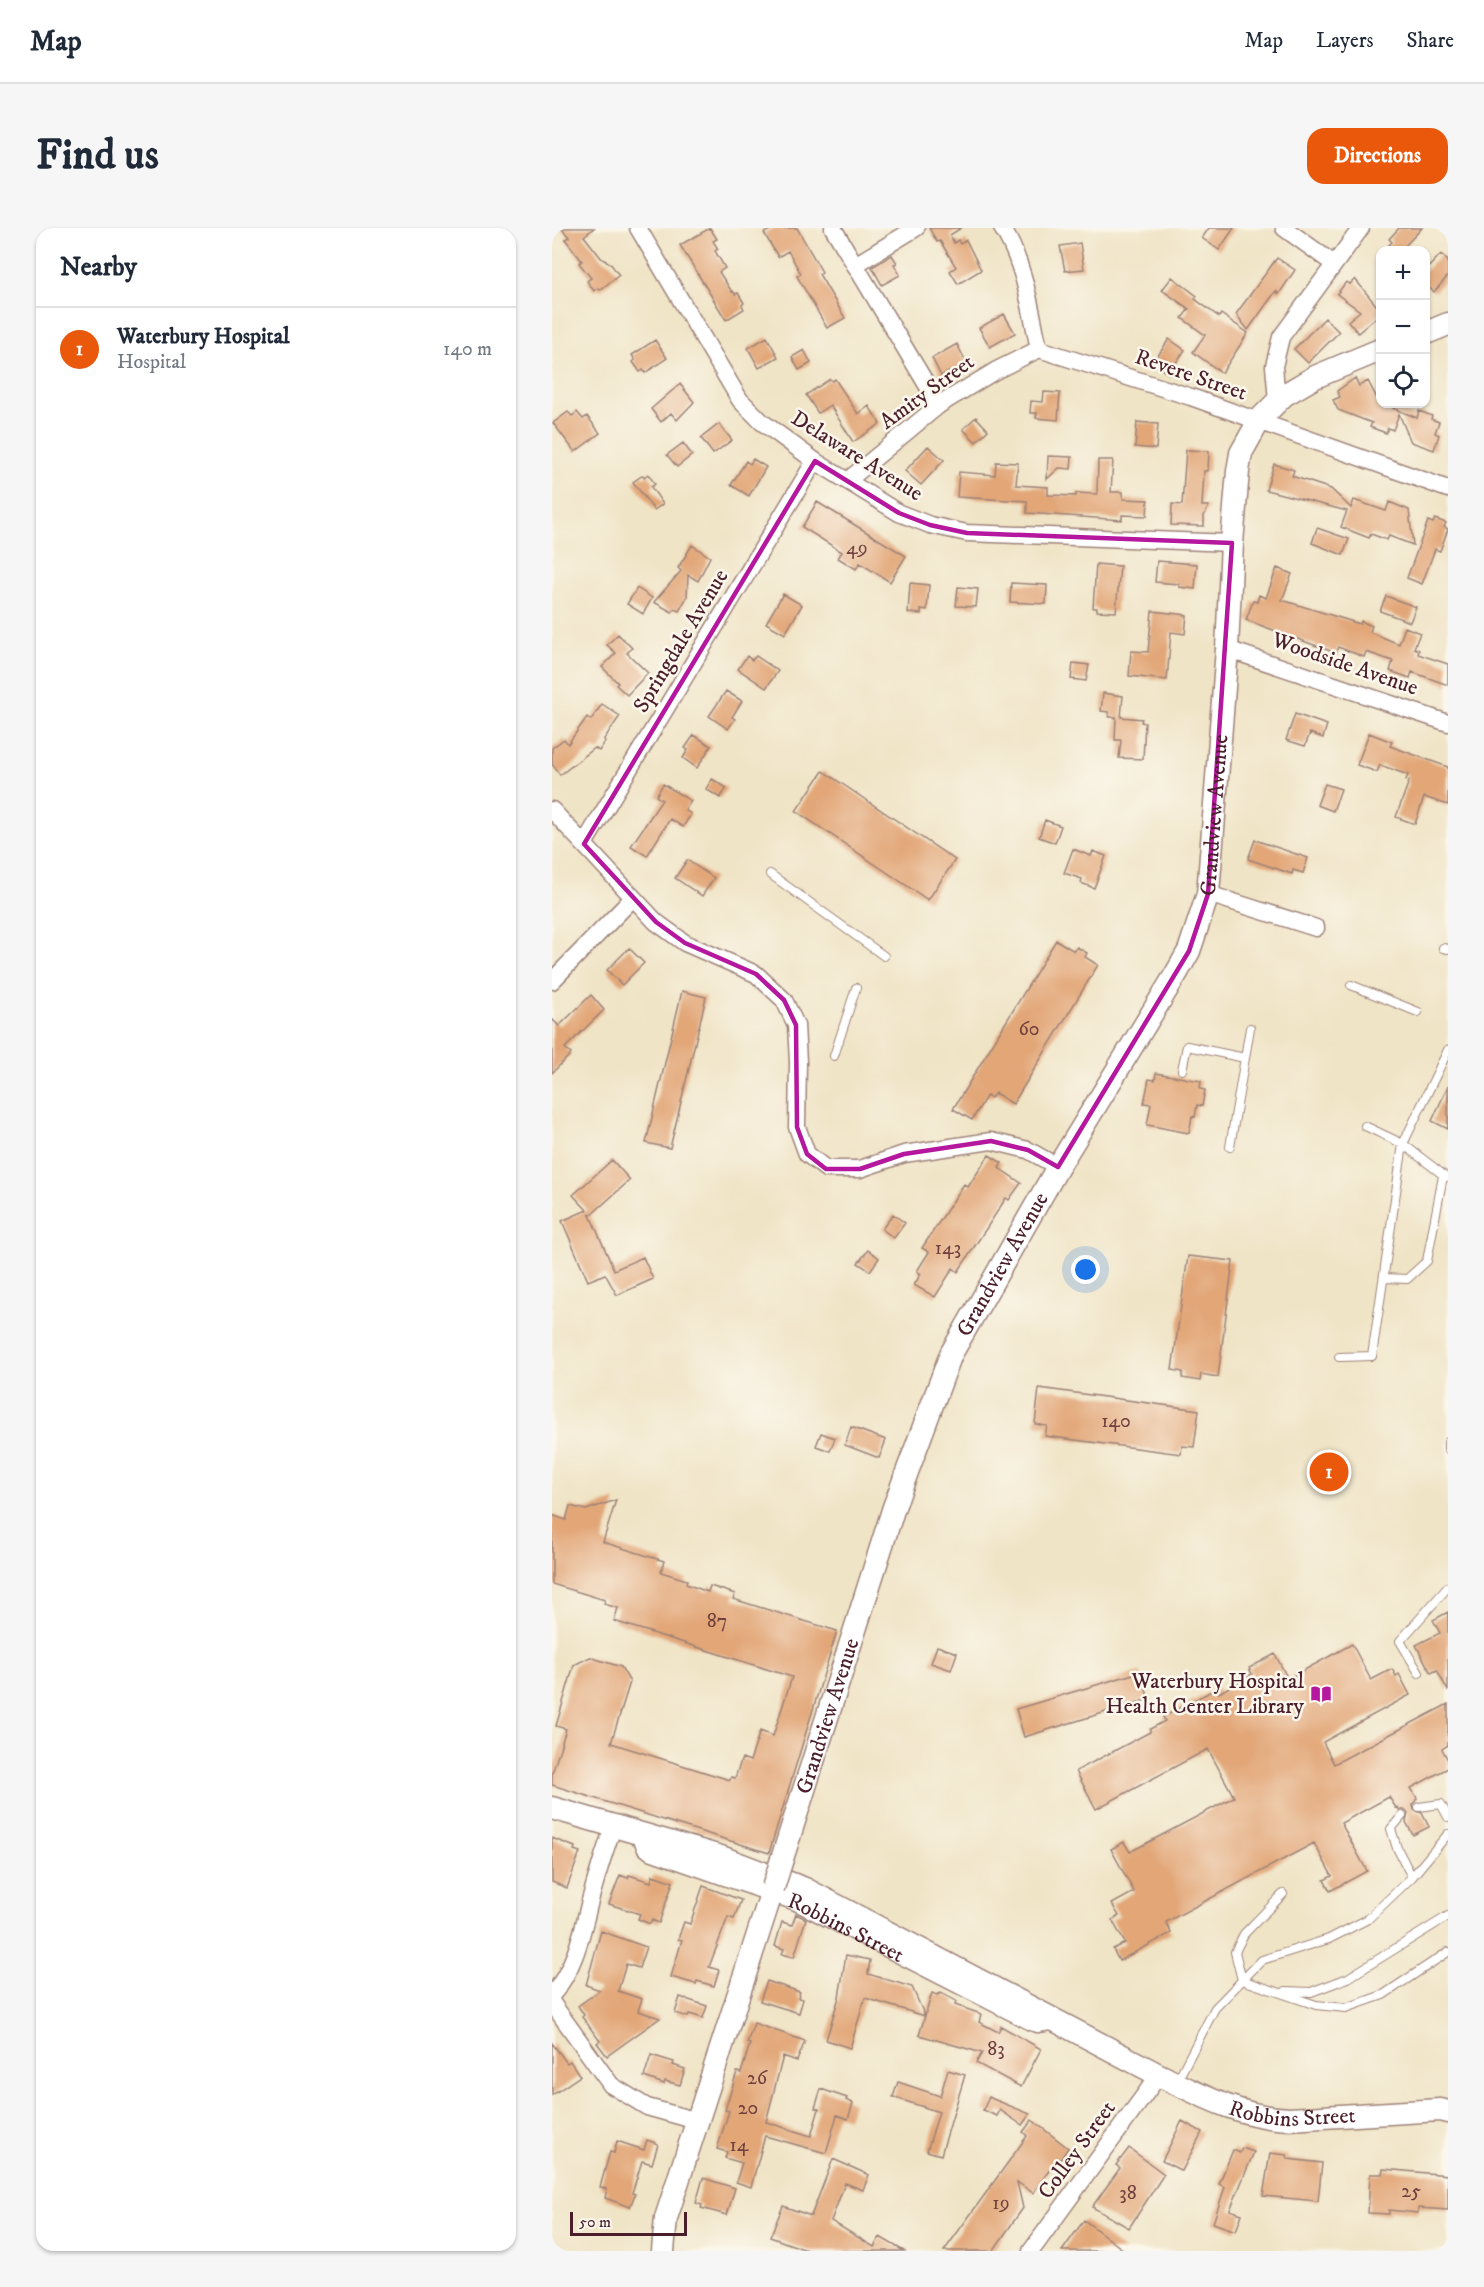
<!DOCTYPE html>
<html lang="en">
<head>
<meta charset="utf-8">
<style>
	body { margin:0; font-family:"IM FELL DW Pica",serif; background:#f6f6f7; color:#1f2937 }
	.controls { position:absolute; right:18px; top:18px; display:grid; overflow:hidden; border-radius:12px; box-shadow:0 2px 4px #0004 }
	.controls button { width:54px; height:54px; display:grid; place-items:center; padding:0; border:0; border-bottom:2px solid #e0e1e3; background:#fff; color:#1f2937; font:30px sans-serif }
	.scale { position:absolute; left:18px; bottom:15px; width:117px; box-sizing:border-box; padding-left:6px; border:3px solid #4a1f2b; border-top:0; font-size:16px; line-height:21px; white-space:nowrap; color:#4a1f2b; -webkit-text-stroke:4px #fbf7ec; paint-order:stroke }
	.you { position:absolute; left:534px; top:1042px; width:21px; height:21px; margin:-15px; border:4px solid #fff; border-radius:50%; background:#1a73e8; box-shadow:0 0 0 9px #1a73e833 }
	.badge { display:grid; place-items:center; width:39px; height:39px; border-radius:50%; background:#ea580c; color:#fff; font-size:20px; font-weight:700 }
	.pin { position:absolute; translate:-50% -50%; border:3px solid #fff; box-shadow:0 2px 6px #0006 }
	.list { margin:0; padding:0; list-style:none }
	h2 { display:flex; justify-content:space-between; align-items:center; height:78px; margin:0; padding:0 24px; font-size:26px }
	h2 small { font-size:20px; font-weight:400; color:#747a83 }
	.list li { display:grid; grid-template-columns:39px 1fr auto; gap:18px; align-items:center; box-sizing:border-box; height:84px; padding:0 24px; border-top:2px solid #e0e1e3 }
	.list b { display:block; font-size:22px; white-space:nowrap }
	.list p { margin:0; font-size:20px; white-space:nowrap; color:#747a83 }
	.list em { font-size:20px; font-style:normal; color:#747a83 }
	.icon { flex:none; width:33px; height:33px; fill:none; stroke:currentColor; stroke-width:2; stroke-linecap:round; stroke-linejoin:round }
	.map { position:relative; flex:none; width:896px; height:2023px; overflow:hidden; border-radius:18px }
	header { display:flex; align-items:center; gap:36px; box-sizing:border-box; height:84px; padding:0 30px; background:#fff; border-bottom:2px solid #e0e1e3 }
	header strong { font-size:28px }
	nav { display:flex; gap:33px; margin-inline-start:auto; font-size:21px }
	.intro { display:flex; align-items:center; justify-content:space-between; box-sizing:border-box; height:144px; padding:0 36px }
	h1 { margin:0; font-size:42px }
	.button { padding:15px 27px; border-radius:18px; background:#ea580c; color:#fff; font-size:21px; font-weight:700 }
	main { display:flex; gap:36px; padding:0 36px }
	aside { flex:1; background:#fff; border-radius:18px; box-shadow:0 2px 4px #0004 }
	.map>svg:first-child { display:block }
	.building { fill:#e2a677 }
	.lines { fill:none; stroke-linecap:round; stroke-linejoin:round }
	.lane-casing { stroke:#9d8278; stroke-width:10 }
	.street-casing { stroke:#9d8278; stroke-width:19 }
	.secondary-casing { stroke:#9d8278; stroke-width:25 }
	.lane { stroke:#fff; stroke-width:8 }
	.street { stroke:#fff; stroke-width:16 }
	.secondary { stroke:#fff; stroke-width:22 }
	.secondary-bridge-casing { stroke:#9d8278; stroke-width:25; stroke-linecap:butt }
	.secondary-bridge { stroke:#fff; stroke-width:22 }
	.marked { fill:none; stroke:#b5179e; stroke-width:4.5; stroke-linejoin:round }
	.labels { text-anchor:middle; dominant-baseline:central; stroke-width:5; stroke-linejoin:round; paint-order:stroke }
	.number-label { font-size:20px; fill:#70413e }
	.street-label { font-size:22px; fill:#4a1f2b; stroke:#fbf7ec }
	.poi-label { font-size:22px; fill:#4a1f2b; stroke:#fbf7ec; text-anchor:end }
</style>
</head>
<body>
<header>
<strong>Map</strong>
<nav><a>Map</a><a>Layers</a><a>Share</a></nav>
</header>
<div class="intro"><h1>Find us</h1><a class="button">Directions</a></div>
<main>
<aside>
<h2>Nearby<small></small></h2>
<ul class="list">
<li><span class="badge">1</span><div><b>Waterbury Hospital</b><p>Hospital</p></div><em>140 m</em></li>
</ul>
</aside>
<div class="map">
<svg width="896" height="2023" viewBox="0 0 896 2023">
	<rect width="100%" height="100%" fill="#fbf7ec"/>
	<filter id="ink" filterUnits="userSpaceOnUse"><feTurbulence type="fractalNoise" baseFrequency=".0167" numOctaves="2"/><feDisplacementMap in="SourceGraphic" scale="12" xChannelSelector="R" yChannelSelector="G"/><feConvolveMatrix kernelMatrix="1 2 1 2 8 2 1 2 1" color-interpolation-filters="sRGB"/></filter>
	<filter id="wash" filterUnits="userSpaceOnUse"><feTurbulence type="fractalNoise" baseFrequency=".008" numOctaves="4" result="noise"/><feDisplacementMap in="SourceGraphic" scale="24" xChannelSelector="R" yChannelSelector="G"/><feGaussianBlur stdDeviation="1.35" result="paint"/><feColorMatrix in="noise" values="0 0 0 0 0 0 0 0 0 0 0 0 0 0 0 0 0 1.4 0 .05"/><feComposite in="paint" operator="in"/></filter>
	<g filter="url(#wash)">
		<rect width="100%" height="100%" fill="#f0e4c6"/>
		<g id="blocks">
			<path class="building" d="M9,0H42L32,8L50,31L58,35L67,47L48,62L46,60L42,63L35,53L39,50L27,35L30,33L13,11L17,9Z
				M158,0L165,11L161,13L166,21L163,23L173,40L167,44L180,64L181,63L183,66L186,65L192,75L190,77L192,81L174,92L128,17Z
				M222,0H245L270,44L267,46L293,90L275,100L245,48L249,46L236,23L226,29L212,5Z
				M377,0H409L398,7L402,15L406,12L408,16L414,12L429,42L406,56L398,43L404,39L388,13L385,14Z
				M657,0H682L667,22L650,10Z
				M847,0H870L849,22H832L840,14L837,11Z
				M528,15L532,41L513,43L508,18Z
				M889,26L896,33V48L882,64L873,56V43Z
				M340,27L345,35L342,36L348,47L330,57L320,39Z
				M725,30L743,42L727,66L724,63L696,102L684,86Z
				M620,49L645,68L643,71L667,89L669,86L696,105L670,145L641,124L653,107L630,90L637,81L610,62Z
				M803,51L828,82V86L806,105L796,93L808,83L785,66L794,54L798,56Z
				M452,86L463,105L438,119L427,100Z
				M773,90L787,104L756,135L742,121Z
				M215,109L226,129L207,140L196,120Z
				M617,111L633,122L616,146L601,135Z
				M103,112L115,130L93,145L91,142L88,144L81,134L83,132L80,127Z
				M405,116L415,136L389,148L380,130Z
				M252,122L259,135L247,142L240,129Z
				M803,150L807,158L816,153L828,176H843L841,180L865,190L867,183L880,188L879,191L887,194L883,205L887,207L882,222L859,214L847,186L841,202L836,200L834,205L818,199L820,195L786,182L781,172L788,169L785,163Z
				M278,151L280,153L283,151L306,186L317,178L328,196L301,214L278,177L266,185L254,167Z
				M128,156L142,174L125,192L119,185L109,194L99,181Z
				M492,164L508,165L506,192L484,190L485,185H478L479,173L491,174Z
				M16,184L20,188L25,184L31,191L35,188L48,205L23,224L1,195Z
				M424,189L436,202L424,214L411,201Z
				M585,194L606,196L604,221L583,219Z
				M167,196L180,212L161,226L149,210Z
				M131,215L140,227L125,239L115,227Z
				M376,218L392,232L369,257L353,243Z
				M634,222L657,223L656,243H652L650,278H657L652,288V298L619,297L620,276L630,277Z
				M496,228L520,229L519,241L507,240L495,251Z
				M201,231L214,239L197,268L179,257L194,233L198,236Z
				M546,232H561L559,264H571V271L596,272L595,288L570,287V292L475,285V273L405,269L407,244L443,247L444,234L466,235L464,257L496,259V267L524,268V265L545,266Z
				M722,236L742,242L740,248L779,261L799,280L802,272L834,283L837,274L857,282L861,317L837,308L835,312L819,306L817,310L789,299L795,283L714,262Z
				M96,246L103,256L99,259L111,276L102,282L81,254L91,247L92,249Z
				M265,274L354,328L338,354L308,335L304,341L286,330L290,324L250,299Z
				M883,291L894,295L892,299L896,301L888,323L883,321L870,356L855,350L876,293L881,295Z
				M765,300L797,311L791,327L760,315Z
				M140,317L158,329L146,353L136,347L135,369L127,383L122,381L120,384L102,374L129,343L126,340Z
				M605,333L645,336L643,361L627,359V356L603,354Z
				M544,336L568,338L564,384L545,383V380H541Z
				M725,340L740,346L730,372L808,396L809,393L820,398L818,404L847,416L853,399L868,405L862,420L867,422L866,426L896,436V457L860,444L858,450L838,443L841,433L814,424L812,429L786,419L784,425L694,392L701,373L705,374L707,367L714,370Z
				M358,355L377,357L375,382L369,381V386L356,385Z
				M459,355L495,357L494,376L458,374Z
				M406,359L426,361L424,379L404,378Z
				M85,360L100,370L91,386L75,376Z
				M231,366L250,377L233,406L214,395Z
				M834,368L864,379L858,394L828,383Z
				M600,383L635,387L633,406L619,404L615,452L577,448L579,423L596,424Z
				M66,406L80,420L75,425L96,445L75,467L64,457L66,455L50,439L64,425L55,417Z
				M195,428L200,432L204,428L226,443L214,460L186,441Z
				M521,435L537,437L534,453L519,451Z
				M174,463L190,473L180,489L183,491L176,501L157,488Z
				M551,465L571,468L569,489L590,491L589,494L593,495L591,531L567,530L569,512H563L564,489H557V484L549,483Z
				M50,476L68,488L52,511L53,514L47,523L43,520L8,547L0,536V520L12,511L16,516L35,489L39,492Z
				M743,486L775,497L771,510L758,505L753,518L734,512Z
				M817,505L840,514L838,518L896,539V577L872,569L863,596L844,589L857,553L854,552L856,547L828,537L825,544L805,537Z
				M142,507L159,518L145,540L131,530L136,522L133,520Z
				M271,543L403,632L376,672L244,583Z
				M160,551L175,560L168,570L154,561Z
				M111,556L139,573L133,582L139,586L131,599L118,591L95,628L79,618L110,572L104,568Z
				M773,556L789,561L781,583L765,577Z
				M493,592L509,598L503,615L487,609Z
				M703,612L756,630L751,645L741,642L740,646L696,631Z
				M521,621L539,628L541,623L554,628L542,660L529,655L530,651L512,645Z
				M135,632L162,650L150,668L123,650Z
				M504,712L522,723L525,719L535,725L533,729L546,737L461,876L443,865L439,870L435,867L420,892L401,881Z
				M77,720L92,735L70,757L55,742Z
				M130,763L154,769L118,920L94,915Z
				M39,767L52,782L13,820L19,826L0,845V791L7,798Z
				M604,845L649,853L648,861L653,862L650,878L645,877L643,889L640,888L637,905L595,897L599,876L592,875L597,851L603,852Z
				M896,858V901L880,893Z
				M437,927L450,935L447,940L469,955L457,972L454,970L406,1044L401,1040L383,1069L362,1057L369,1046L365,1043L377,1024L370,1020L412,956L416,959Z
				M60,932L78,952L39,987L37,985L62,1042L91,1029L101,1051L65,1067L53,1046L36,1053L10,993L35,982L21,967Z
				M341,986L353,995L342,1010L330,1001Z
				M316,1022L327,1030L318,1043L306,1035Z
				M636,1028L681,1033L666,1149L649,1146L648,1153L630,1150L631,1144L620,1142Z
				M487,1160L647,1182L642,1219L630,1218L629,1226L493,1208L495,1198L483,1196Z
				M299,1199L334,1212L327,1230L293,1217Z
				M269,1205L283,1210L278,1223L264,1218Z
				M64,1272L51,1314L112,1333L109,1344L135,1352L134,1356L156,1364L158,1358L174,1363L183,1366L181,1371L285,1403L217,1625L0,1557V1546L14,1501L4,1498L22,1437L38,1429L69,1439L78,1454L59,1515L178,1552L179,1549L183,1550L190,1530L198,1533L208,1503L221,1508L240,1449L62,1393L66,1380L52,1376L53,1372L0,1356V1287L14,1292L18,1278L34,1282Z
				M896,1384V1463L885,1442L879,1445L864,1417L888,1405L881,1392Z
				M800,1416L819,1452L840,1441L844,1448L847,1446L858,1467L771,1514L782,1536L896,1476V1517L890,1521L896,1532V1540L859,1560L865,1570L861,1577L862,1582L870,1585L877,1599L861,1607L854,1594L856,1585L852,1582H847L846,1579L844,1580L837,1569L789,1595L815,1643L778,1663L772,1652L780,1648L762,1615L614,1694L619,1705L567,1733L561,1721L573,1715L560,1692L567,1688L560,1676L582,1664L559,1621L572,1614L578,1624L682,1569L656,1521L544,1581L524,1543L598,1504V1501L613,1493L611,1489L665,1460L667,1465L700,1446L697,1440L723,1426L736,1451Z
				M385,1418L405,1425L399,1442L379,1435Z
				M588,1444L597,1471L472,1509L464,1481Z
				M0,1610L23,1619L22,1622L28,1624L15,1660L0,1654Z
				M68,1647L76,1650L77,1647L99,1654L101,1647L121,1654L107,1695L100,1692L98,1696L86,1691L88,1686L57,1676Z
				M151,1658L189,1672L182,1691L176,1689L157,1739L167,1742L162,1758L145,1753L144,1756L119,1749L130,1712L126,1711L132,1694L138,1696Z
				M244,1686L254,1691L242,1729L230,1726L232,1721L223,1718L230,1694L240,1697Z
				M49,1703L94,1719L87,1740L74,1736L66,1763L90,1771L86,1783L108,1790L55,1828L45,1815L48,1813L30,1789L32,1787L26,1778L48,1762L34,1757Z
				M294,1727L318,1732L316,1746L360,1759L373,1788L380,1765L385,1767L389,1765L404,1773L403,1777L429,1786L427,1794L446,1804L449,1798L489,1821L469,1859L424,1835L430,1825L367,1807L373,1788L313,1770L298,1820L274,1812L287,1769Z
				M215,1753L248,1764L246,1770L251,1771L247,1785L208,1773Z
				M128,1769L155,1778L151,1790L137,1786L136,1789L123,1785Z
				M202,1795L253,1813L245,1833L231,1828L214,1894L259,1908L267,1881L263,1880L269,1861L295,1870L294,1872L301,1875L296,1891L285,1887L274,1925L213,1908L199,1959L184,1954L190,1935L173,1930L175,1924L165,1921L177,1883L173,1882L185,1844L189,1845L198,1816L195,1815Z
				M0,1815L15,1835L18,1833L28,1848L0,1867Z
				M99,1827L122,1834L121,1837L133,1841L128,1857L113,1853L112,1856L92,1849Z
				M396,1842L413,1847L389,1927L375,1923L387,1884L341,1869L346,1854L388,1868Z
				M437,1869L441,1871L478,1886L470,1897L448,1882L445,1888L431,1882Z
				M480,1892L516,1920L508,1932L506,1930L481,1965L465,1954L471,1980L441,2023H392L475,1908L471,1904Z
				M630,1893L650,1904L630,1943L610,1933Z
				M95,1912L106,1916L100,1936L90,1933L80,1965L83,1966L78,1979L53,1970L55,1961L48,1959L58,1924L62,1925L65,1913L92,1922Z
				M577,1920L612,1946L577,2000L540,1979L568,1940L564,1937Z
				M690,1920L702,1924L678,1982L690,1986L684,2003L661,1995L673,1959L667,1956L681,1922L688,1925Z
				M718,1925L735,1927L736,1931L770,1935L766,1973L711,1968Z
				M281,1931L317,1947L311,1962L293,1955L279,1993L322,2019L328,2009L352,2023H257L218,2009L231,1978L259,1988Z
				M831,1941L896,1947V1982L866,1980V1985L837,1982V1986L816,1985L818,1946H830Z
				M151,1950L183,1960L175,1987L149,1980L150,1977L144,1975Z
				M532,1992L573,2023H510Z"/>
		</g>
	</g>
	<g filter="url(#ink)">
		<use href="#blocks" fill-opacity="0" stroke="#9d8278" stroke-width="1.5"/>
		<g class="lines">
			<g class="lane-casing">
				<path id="lane" d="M218,646L332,728
					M891,720L896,721
					M799,757L866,784
					M282,828L304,760
					M630,842L635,818L693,830
					M813,898L851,916L894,949
					M678,919L698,800
					M832,1050L855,1051L875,1033L891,948
					M787,1129L820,1128L851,916L896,822
					M896,1214V1221
					M867,1445L848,1413L896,1359
					M867,1579L889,1576L896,1589
					M850,1588L839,1601L845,1620L860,1649L896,1606
					M731,1666L692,1706L683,1724L690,1752L764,1777L794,1780L831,1767L896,1724
					M734,1763L759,1764L796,1750L896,1688
					M624,1855L663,1780L710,1732L777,1711L816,1691L860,1649"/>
			</g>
			<g class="street-casing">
				<g id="street">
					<path d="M86,0L188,172L210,194L263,233L347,285L378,297L415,305L680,315"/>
					<path d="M281,0L387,177"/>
					<path d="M450,0C472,33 479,83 487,121L639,169L896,261"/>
					<path d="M732,0L782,36"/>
					<path d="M303,37L364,0"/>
					<path d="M725,173L722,138L729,109L809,0"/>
					<path d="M295,253L387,177L443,143L487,121"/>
					<path d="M675,421L896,495"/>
					<path d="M0,582L104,694L133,715L204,746L232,772L244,797L246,834L245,899L255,926L274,941H308L352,926L439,913L476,922L506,939"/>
					<path d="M32,616L263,233"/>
					<path d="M656,666L764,700"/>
					<path d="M0,753L81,670"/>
					<path id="s1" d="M88,1605L93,1619L98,1623L244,1674L479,1794L486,1796L505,1793"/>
					<path d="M0,1767C24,1739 30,1704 39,1669C46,1644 53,1621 62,1597"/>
					<path d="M0,1775L59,1857L95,1879L145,1893"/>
					<path d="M479,2023L607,1847"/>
				</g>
			</g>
			<g class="secondary-casing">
				<g id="secondary">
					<path d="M874,105L896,96"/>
					<path id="s2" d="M0,1580L169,1629L253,1661L607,1847C650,1868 689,1889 737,1891L888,1882L896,1884"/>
					<path id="s3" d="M230,1631L342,1279L399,1126L506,939L624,746L637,723L656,666L675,421L680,315L686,243L689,225L708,191L732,167L763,149L828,122"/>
					<path d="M111,2023L114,1990L221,1660"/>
				</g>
			</g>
			<use href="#lane" class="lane"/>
			<use href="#street" class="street"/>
			<use href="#secondary" class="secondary"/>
			<g class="secondary-bridge-casing">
				<path id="secondary-bridge" d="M221,1660L230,1631"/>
			</g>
			<use href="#secondary-bridge" class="secondary-bridge"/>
		</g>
	</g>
	<path class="marked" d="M263,233L347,285L378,297L415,305L680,315L656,666L637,723L506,939L476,922L439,913L352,926L308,941H274L255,926L245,899L244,797L232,772L204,746L133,715L104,694L32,616Z"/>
	<defs>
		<g id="library-bare" transform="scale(1.62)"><path d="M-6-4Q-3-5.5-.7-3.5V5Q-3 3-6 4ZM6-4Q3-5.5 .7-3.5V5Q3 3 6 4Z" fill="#b5179e" stroke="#fbf7ec" stroke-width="2.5" paint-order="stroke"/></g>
	</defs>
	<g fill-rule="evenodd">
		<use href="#library-bare" x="769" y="1466"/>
	</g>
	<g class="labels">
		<g class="number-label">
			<text x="305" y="320">49</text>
			<text x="477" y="801">60</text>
			<text x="396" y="1020">143</text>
			<text x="564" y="1193">140</text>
			<text x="165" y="1393">87</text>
			<text x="444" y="1821">83</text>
			<text x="205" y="1850">26</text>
			<text x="196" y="1880">20</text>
			<text x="187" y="1917">14</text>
			<text x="859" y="1963">25</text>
			<text x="576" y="1965">38</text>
			<text x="449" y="1975">19</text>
		</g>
		<g class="street-label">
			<text transform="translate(639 147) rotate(19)">Revere Street</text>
			<text transform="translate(375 164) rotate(-36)">Amity Street</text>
			<text transform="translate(305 228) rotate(32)">Delaware Avenue</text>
			<text transform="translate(129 413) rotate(-59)">Springdale Avenue</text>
			<text transform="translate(793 436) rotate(19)">Woodside Avenue</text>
			<text stroke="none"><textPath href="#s3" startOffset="1140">Grandview Avenue</textPath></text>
			<text stroke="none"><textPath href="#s3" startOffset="636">Grandview Avenue</textPath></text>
			<text stroke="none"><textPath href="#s3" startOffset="150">Grandview Avenue</textPath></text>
			<text stroke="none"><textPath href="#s1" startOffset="232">Robbins Street</textPath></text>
			<text stroke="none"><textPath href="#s2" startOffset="807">Robbins Street</textPath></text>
			<text transform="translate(525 1922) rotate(-54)">Colley Street</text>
		</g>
		<g class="poi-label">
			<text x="752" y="1453">Waterbury Hospital<tspan x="752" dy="25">Health Center Library</tspan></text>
		</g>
	</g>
</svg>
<div class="controls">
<button>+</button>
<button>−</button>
<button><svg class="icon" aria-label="locate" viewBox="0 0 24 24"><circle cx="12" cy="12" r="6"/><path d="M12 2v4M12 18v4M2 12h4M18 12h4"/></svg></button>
</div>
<div class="scale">50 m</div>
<div class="you"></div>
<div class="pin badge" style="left:777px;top:1244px">1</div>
</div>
</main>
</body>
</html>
